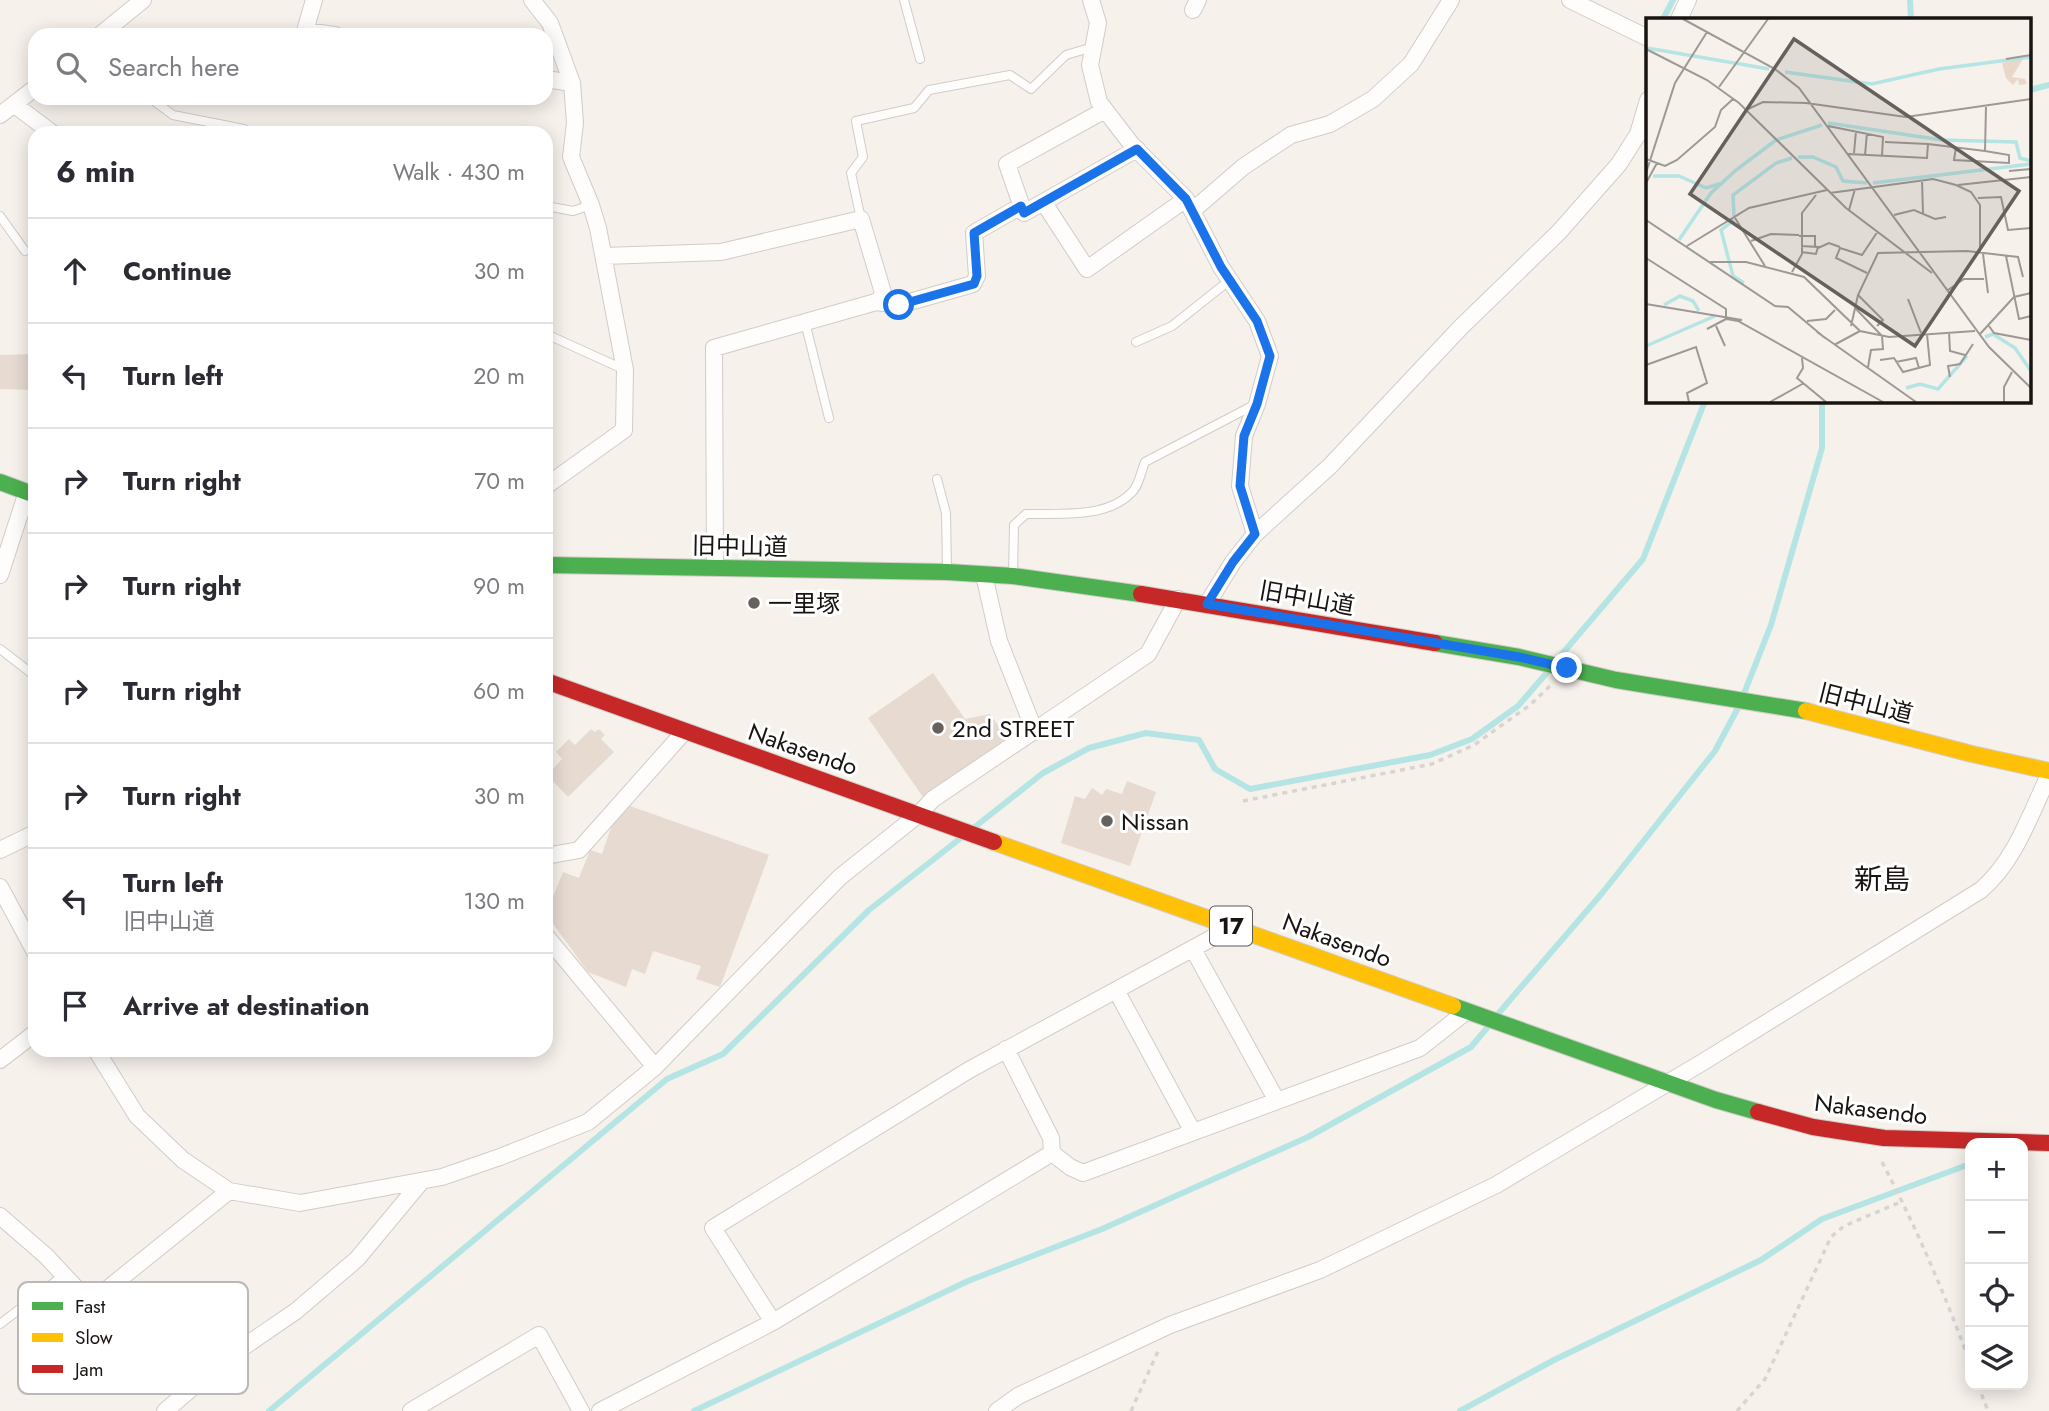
<!DOCTYPE html>
<html lang="en">
<head>
<meta charset="utf-8">
<style>
	body { margin:0; font-family:Jost,"Noto Sans JP",sans-serif; background:#f2f2f3; color:#2b2b33 }
	.controls { position:absolute; right:21px; bottom:21px; display:grid; overflow:hidden; border-radius:14px; box-shadow:0 4px 18px #0003 }
	.controls button { width:63px; height:63px; display:grid; place-items:center; padding:0; border:0; border-bottom:2px solid #e1e1e2; background:#fff; color:#2b2b33; font:35px sans-serif }
	.stop { position:absolute; width:21px; height:21px; margin:-16px; border:5px solid #1a73e8; border-radius:50%; background:#fff }
	.stop.end { background:#1a73e8; border-color:#fff; box-shadow:0 2px 7px #0008 }
	.list { margin:0; padding:0; list-style:none }
	h2 { display:flex; justify-content:space-between; align-items:center; height:91px; margin:0; padding:0 28px; font-size:30px }
	h2 small { font-size:23px; font-weight:400; color:#7c7c81 }
	.list li { display:grid; grid-template-columns:46px 1fr auto; gap:21px; align-items:center; box-sizing:border-box; height:105px; padding:0 28px; border-top:2px solid #e1e1e2 }
	.list b { display:block; font-size:26px; white-space:nowrap }
	.list p { margin:0; font-size:23px; white-space:nowrap; color:#7c7c81 }
	.list em { font-size:23px; font-style:normal; color:#7c7c81 }
	.icon { flex:none; width:38px; height:38px; fill:none; stroke:currentColor; stroke-width:2; stroke-linecap:round; stroke-linejoin:round }
	.map { position:relative; flex:none; width:2049px; height:1411px; overflow:hidden }
	.search { position:absolute; background:#fff; box-shadow:0 4px 18px #0003; left:28px; top:28px; width:525px; height:77px; display:flex; align-items:center; gap:18px; box-sizing:border-box; padding:0 24px; border-radius:21px; color:#7c7c81; font-size:26px }
	.panel { position:absolute; background:#fff; box-shadow:0 4px 18px #0003; left:28px; top:126px; width:525px; height:931px; border-radius:21px }
	.map>svg:first-child { display:block }
	.lines { fill:none; stroke-linecap:round; stroke-linejoin:round }
	.stream { stroke:#b4e5e4; stroke-width:6 }
	.building { fill:#e6dad1 }
	.lane-casing { stroke:#d2ccc8; stroke-width:10 }
	.street-casing { stroke:#d2ccc8; stroke-width:18 }
	.fast-casing { stroke:#d2ccc8; stroke-width:18 }
	.slow-casing { stroke:#d2ccc8; stroke-width:18 }
	.jam-casing { stroke:#d2ccc8; stroke-width:18 }
	.path { stroke:#d7d4d2; stroke-width:3.5; stroke-dasharray:5 5; stroke-linecap:butt }
	.lane { stroke:#fefdfc; stroke-width:8 }
	.street { stroke:#fefdfc; stroke-width:16 }
	.fast { stroke:#4caf50; stroke-width:16 }
	.slow { stroke:#ffc107; stroke-width:16 }
	.jam { stroke:#c62828; stroke-width:16 }
	.route { stroke:#1a73e8; stroke-width:9 }
	.poi-dot { fill:#67615d; stroke:#fff; stroke-width:2.5 }
	.labels { text-anchor:middle; dominant-baseline:central; stroke-width:6; stroke-linejoin:round; paint-order:stroke }
	.shield { fill:#fff; stroke:#5e5a58; stroke-width:2 }
	.shield-label { font-size:23px; font-weight:bold; fill:#191411 }
	.street-label { font-size:24px; fill:#191411; stroke:#fff }
	.poi-label { font-size:24px; fill:#191411; stroke:#fff; text-anchor:start }
	.quarter-label { font-size:28px; fill:#191411; stroke:#fff }
	.inset-river { fill:none; stroke:#b4e5e4; stroke-width:3.5 }
	.inset-road { fill:none; stroke:#9e9994; stroke-width:2 }
	.view { fill:#67615d; fill-opacity:0.15; stroke:#67615d; stroke-width:3.5 }
	.inset-edge { fill:none; stroke:#191411; stroke-width:3.5 }
	.key { fill:#fff; stroke:#bab8b8; stroke-width:2 }
	.key-label { font-size:19px; fill:#191411 }
</style>
</head>
<body>
<div class="map">
<svg width="2049" height="1411" viewBox="0 0 2049 1411">
	<rect width="100%" height="100%" fill="#f7f1eb"/>
	<g class="lines">
		<path class="stream" d="M1910,0L1911,19
			M1663,19L1673,0
			M2030,90L2049,85
			M1557,660L1643,559L1705,401
			M1743,696L1771,625L1822,448V404L1825,401
			M976,826L1043,773L1089,748L1146,733L1199,740L1215,769L1250,789L1430,755L1472,739L1518,706L1550,669
			M1498,1014L1603,892L1715,751L1739,706
			M269,1411L667,1079L723,1054L869,910L962,837
			M694,1411L968,1281L1102,1229L1308,1137L1471,1047L1487,1028
			M1460,1411L1554,1360L1761,1260L1822,1219L1970,1164"/>
	</g>
	<path class="building" d="M35,354V390L0,389V355Z
		M933,673L965,719L990,714L1007,738L923,797L868,718Z
		M591,729L595,732L599,729L605,735L601,739L614,752L568,797L547,775L562,759L556,752L569,739L575,745Z
		M1127,781L1156,792L1130,866L1061,843L1075,796L1085,799L1092,788L1102,795L1106,789L1122,794Z
		M627,805L769,855L720,987L696,979L701,966L653,951L645,974L632,969L626,987L588,972L546,914L563,872L579,878L590,850L602,854L614,819Z"/>
	<g class="lines">
		<g class="lane-casing">
			<path id="lane" d="M904,0L920,59
				M150,98L173,115L244,129
				M546,206L573,211L591,205
				M0,216L25,251
				M861,219L851,173L863,157L856,121L914,108L929,90L1010,75L1031,89L1066,55L1093,47
				M805,322L829,418
				M546,334L623,369
				M1136,342L1172,326L1230,280
				M937,479L946,513L947,569
				M1013,575L1014,525L1026,514C1060,513 1107,519 1132,492C1139,486 1141,471 1145,462L1254,405
				M0,649L35,676
				M0,1324L64,1275"/>
		</g>
		<g class="street-casing">
			<path id="street" d="M314,0L305,31L335,35
				M532,0L550,23L572,83L575,123L571,157L591,205L598,228L625,370L624,430L546,486
				M1091,0L1098,23L1090,65L1099,102L1132,145L1186,199L1221,267L1257,321L1270,356L1257,404L1244,436L1240,486L1255,534
				M1570,0L1648,38
				M1193,10L1198,0
				M1679,19L1688,0
				M100,35L143,0
				M546,79L572,83
				M15,105L52,133
				M1105,110L1007,164L1024,213L1137,149
				M0,115L35,88
				M1044,203L1087,269L1186,199
				M1192,211L1243,167L1291,135L1330,124L1373,99L1411,64L1451,0
				M604,256L721,252L861,219L884,296L876,302L714,348L715,568
				M876,302L899,305L973,284L977,276L974,233L1021,206
				M0,575L27,492
				M984,575L999,641L1035,732
				M1207,604L1233,562L1255,534L1330,466L1461,327L1559,232L1619,164L1638,134L1648,100
				M0,850L35,833
				M546,856L579,850L684,732
				M0,887L35,952
				M546,936L655,1067
				M1193,949L1277,1101
				M1116,990L1193,1132
				M1006,1049L1051,1138L1052,1153L1070,1167L1083,1173L1420,1048L1467,1011
				M96,1050L137,1116L183,1160L229,1191L300,1203L442,1177L500,1157L588,1122L655,1067L840,877L919,814L933,799L1148,654L1178,599
				M0,1060L35,1033
				M0,1216L46,1256L90,1303L229,1191
				M102,1292L195,1386
				M773,1322L713,1228L969,1070L1212,938L1226,924
				M165,1411L226,1359L296,1311L357,1259L421,1182
				M411,1411L539,1335L581,1411
				M600,1411L773,1322L1052,1153
				M997,1411L1018,1396L1170,1325L1320,1270L1496,1185L1703,1062L1981,890C2015,861 2030,815 2049,775"/>
		</g>
		<g class="fast-casing">
			<path id="fast" d="M0,482L35,495
				M546,565L947,572L1013,576L1141,594
				M1435,643L1519,657L1616,680L1806,711
				M1453,1006L1716,1100L1758,1112"/>
		</g>
		<g class="slow-casing">
			<path id="slow" d="M1806,711L1972,754L2049,771
				M994,842L1453,1006"/>
		</g>
		<g class="jam-casing">
			<path id="jam" d="M1141,594L1435,643
				M546,681L994,842
				M1758,1112L1813,1127L1884,1138L2049,1143"/>
		</g>
		<path class="path" d="M1243,801L1432,764L1474,745L1530,705L1551,685
			M1882,1162C1916,1227 1945,1294 1970,1363
			M1978,1385L1988,1411
			M1131,1411L1159,1349
			M1737,1411L1765,1379L1831,1237L1844,1226L1903,1201"/>
		<use href="#lane" class="lane"/>
		<use href="#street" class="street"/>
		<use href="#fast" class="fast"/>
		<use href="#slow" class="slow"/>
		<use href="#jam" class="jam"/>
	</g>
	<g class="lines">
		<path class="route" d="M899,305L974,284L977,276L974,233L1021,206L1024,213L1137,149L1186,199L1221,267L1257,321L1270,356L1257,404L1244,436L1240,486L1255,534L1233,562L1207,604L1519,657L1567,668"/>
	</g>
	<g class="poi-dot">
		<circle cx="754" cy="603" r="7"/>
		<circle cx="938" cy="728" r="7"/>
		<circle cx="1107" cy="821" r="7"/>
	</g>
	<g class="labels">
		<rect class="shield" x="1210" y="906.5" width="42" height="39" rx="5"/>
		<g class="shield-label">
			<text x="1231" y="926">17</text>
		</g>
		<g class="street-label">
			<text transform="translate(740 546) rotate(1)">旧中山道</text>
			<text transform="translate(1307 598) rotate(10)">旧中山道</text>
			<text transform="translate(1866 703) rotate(14)">旧中山道</text>
			<text transform="translate(803 749) rotate(19)">Nakasendo</text>
			<text transform="translate(1337 940) rotate(20)">Nakasendo</text>
			<text transform="translate(1871 1109) rotate(7)">Nakasendo</text>
		</g>
		<g class="poi-label">
			<text x="768" y="603">一里塚</text>
			<text x="952" y="728">2nd STREET</text>
			<text x="1121" y="821">Nissan</text>
		</g>
		<g class="quarter-label">
			<text x="1882" y="879">新島</text>
		</g>
	</g>
	<g transform="translate(1646 18)">
		<rect width="385" height="385" fill="#f7f1eb"/>
		<path d="M377,41L366,59L379,61L381,66L373,67L372,61L367,67L360,60L356,45Z" fill="#e9d7c9"/>
		<path class="inset-river" d="M1,30L123,51M139,54L226,66L293,51L385,39M182,105L296,122L370,124L374,140L385,143M152,139H167L190,149L197,163L221,165M7,158H33L60,170L77,165M227,165L385,146M88,198L87,177L130,145L146,140M88,202L75,212L87,258L98,265M33,222L65,175L90,152L130,122L176,107M18,287L34,278L47,283L53,293M339,319L347,316L369,330L385,353M0,328L69,298M260,370L274,366L292,371L321,338"/>
		<path class="inset-road" d="M37,1L129,51L153,70L343,329L385,370M0,31L61,62L93,85L200,190L286,255M360,41L385,37M73,69L122,1M100,92L117,84L160,85L260,99L385,81M182,108L237,119L236,138M239,124L282,126L339,133L363,137V145L308,142L310,129M339,133L340,89M208,135L210,113M202,136L281,140L282,126M219,137L221,115M0,141L19,148L31,142L69,109L75,92L87,81M363,153L385,151M0,155L29,65L61,14M276,162L277,195M0,165L11,145M312,167L385,159M184,175L287,161L310,167L325,174L334,187V235M332,180L355,179L362,212L385,210M203,192L209,171M248,197L268,192L289,201L300,199M89,200L119,248M0,202L129,288L142,289L179,320M153,218H169V228M105,223L125,216L153,217M41,228L103,190L181,172M155,228L172,229L170,236L155,234M172,230L183,225L194,229M337,236L342,275M360,238L373,301L385,298M0,240L80,291V301L92,303L237,384M64,244H100L158,259L214,313L243,319L329,313M146,254L156,236V195L170,177M221,255L190,240L194,230L216,237L232,213M302,272L318,261H338M212,277L237,302L231,308M262,281L275,315M0,286L96,302M210,291L236,318L237,331L225,332L222,349M161,303L180,301L189,292M70,308L79,328M205,308L212,277L232,235L321,233L372,239L377,259M343,308L348,315L385,322M61,311L80,301M171,314L270,384M303,314L304,333L319,337M334,316L368,279L385,275M188,327L214,313M156,340L157,350L151,360L180,384M234,342L248,340L257,354L284,347L281,316M250,344L270,340L273,350M0,347L50,329L61,365L41,375L43,384M304,359L302,348L314,346L327,326M124,384L158,365M358,384V369L366,354"/>
		<path class="view" d="M148,21L373,173L269,328L44,176Z"/>
		<rect width="385" height="385" class="inset-edge"/>
	</g>
	<rect x="18" y="1282" width="230" height="112" rx="10" class="key"/>
	<rect x="32" y="1302" width="31" height="8" fill="#4caf50"/>
	<rect x="32" y="1333" width="31" height="9" fill="#ffc107"/>
	<rect x="32" y="1365" width="31" height="8" fill="#c62828"/>
	<g class="key-label">
		<text x="75" y="1313">Fast</text>
		<text x="75" y="1344">Slow</text>
		<text x="75" y="1376">Jam</text>
	</g>
</svg>
<div class="controls">
<button>+</button>
<button>−</button>
<button><svg class="icon" aria-label="locate" viewBox="0 0 24 24"><circle cx="12" cy="12" r="6"/><path d="M12 2v4M12 18v4M2 12h4M18 12h4"/></svg></button>
<button><svg class="icon" aria-label="layers" viewBox="0 0 24 24"><path d="M12 4l9 5-9 5-9-5zM3 14l9 5 9-5"/></svg></button>
</div>
<div class="stop" style="left:899px;top:305px"></div>
<div class="stop end" style="left:1567px;top:668px"></div>
<div class="search"><svg class="icon" aria-label="search" viewBox="0 0 24 24"><circle cx="10" cy="10" r="6"/><path d="M15 15l6 6"/></svg>Search here</div>
<section class="panel">
<h2>6 min<small>Walk · 430 m</small></h2>
<ul class="list">
<li><svg class="icon" aria-label="ahead" viewBox="0 0 24 24"><path d="M12 20V5M6 11l6-6 6 6"/></svg><div><b>Continue</b></div><em>30 m</em></li>
<li><svg class="icon" aria-label="left" viewBox="0 0 24 24"><path d="M17 20v-9H6M10 6l-5 5 5 5"/></svg><div><b>Turn left</b></div><em>20 m</em></li>
<li><svg class="icon" aria-label="right" viewBox="0 0 24 24"><path d="M7 20v-9h11M14 6l5 5-5 5"/></svg><div><b>Turn right</b></div><em>70 m</em></li>
<li><svg class="icon" aria-label="right" viewBox="0 0 24 24"><path d="M7 20v-9h11M14 6l5 5-5 5"/></svg><div><b>Turn right</b></div><em>90 m</em></li>
<li><svg class="icon" aria-label="right" viewBox="0 0 24 24"><path d="M7 20v-9h11M14 6l5 5-5 5"/></svg><div><b>Turn right</b></div><em>60 m</em></li>
<li><svg class="icon" aria-label="right" viewBox="0 0 24 24"><path d="M7 20v-9h11M14 6l5 5-5 5"/></svg><div><b>Turn right</b></div><em>30 m</em></li>
<li><svg class="icon" aria-label="left" viewBox="0 0 24 24"><path d="M17 20v-9H6M10 6l-5 5 5 5"/></svg><div><b>Turn left</b><p>旧中山道</p></div><em>130 m</em></li>
<li><svg class="icon" aria-label="arrive" viewBox="0 0 24 24"><path d="M6 21V4h12l-3 4 3 4H6"/></svg><div><b>Arrive at destination</b></div></li>
</ul>
</section>
</div>
</body>
</html>
